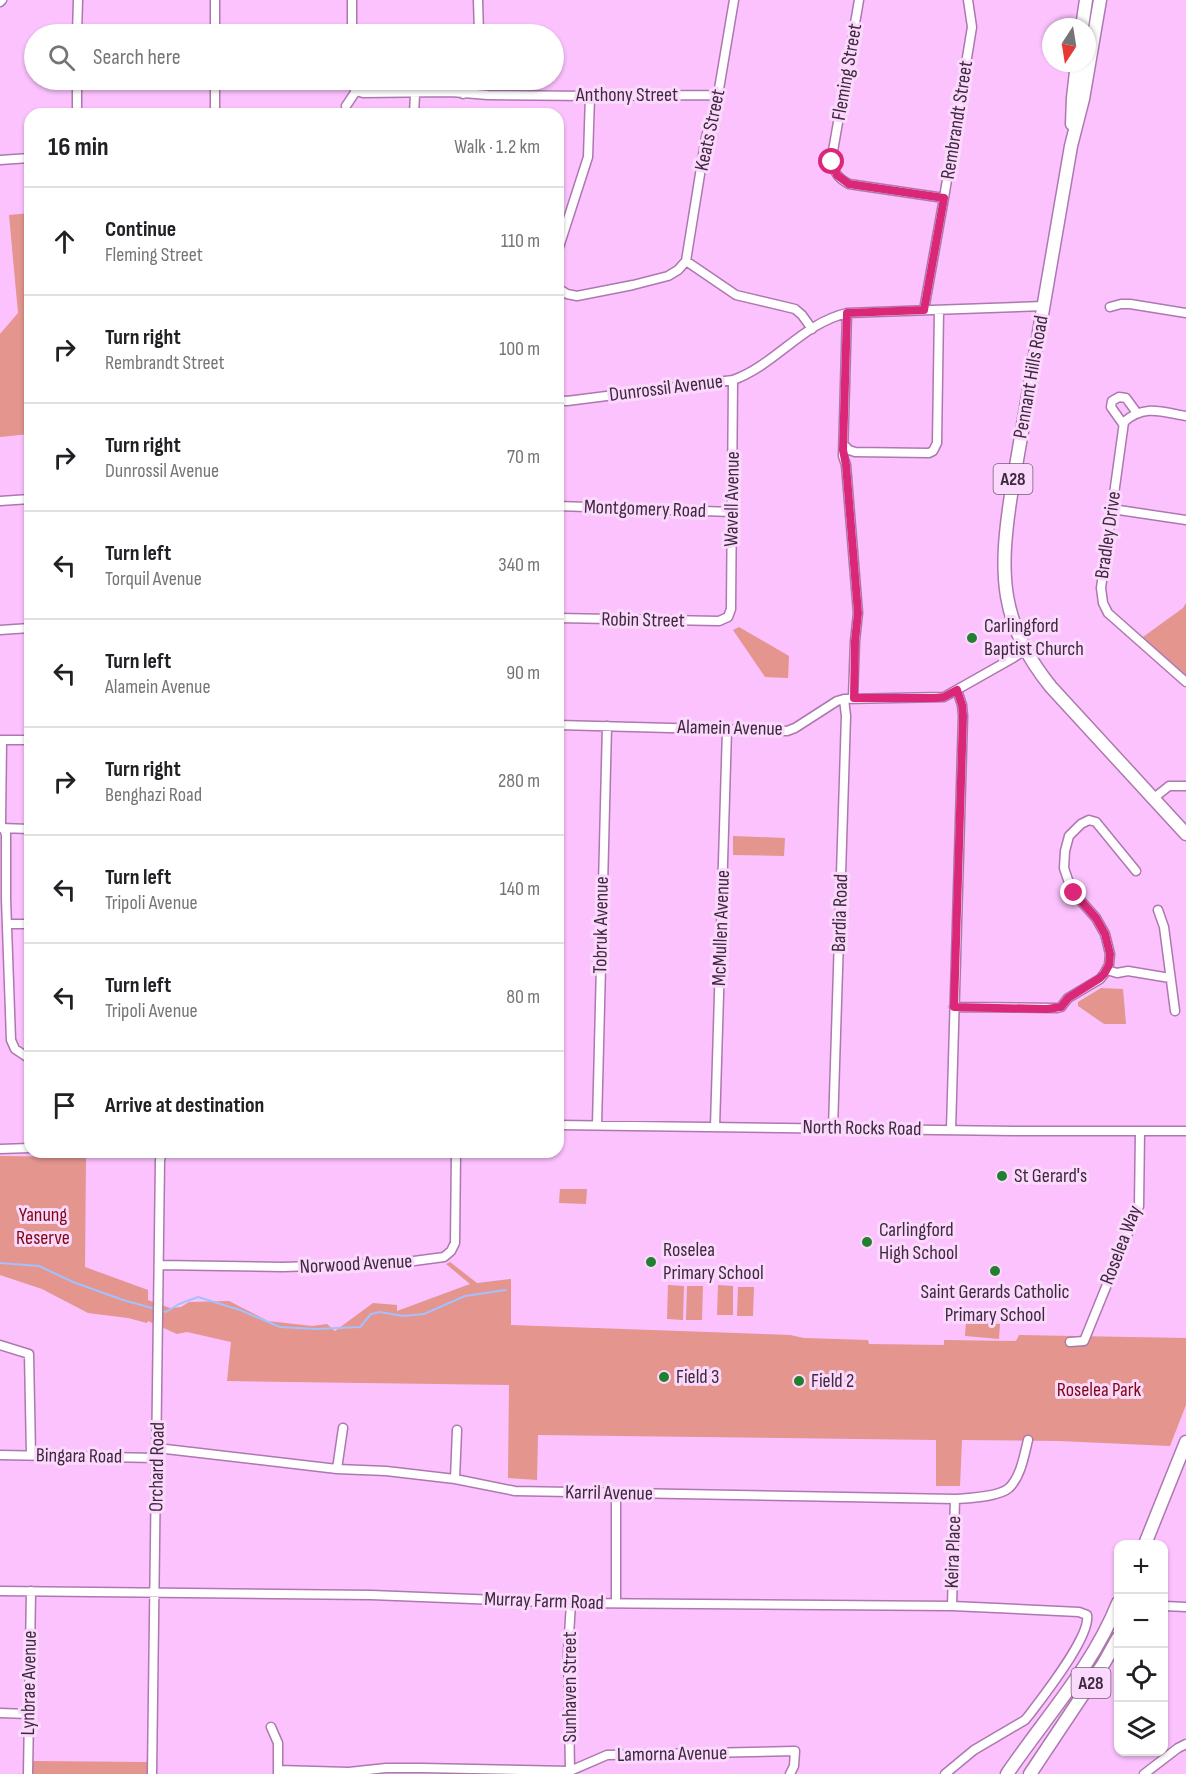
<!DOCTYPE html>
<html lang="en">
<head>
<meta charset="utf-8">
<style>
	body { margin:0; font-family:"Sofia Sans Condensed",sans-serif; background:#f6f6f6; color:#202124 }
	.controls { position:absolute; right:18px; bottom:18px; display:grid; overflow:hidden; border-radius:12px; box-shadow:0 2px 4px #0004 }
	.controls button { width:54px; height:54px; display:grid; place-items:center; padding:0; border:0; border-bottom:2px solid #e0e0e0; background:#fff; color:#202124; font:30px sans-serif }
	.compass { position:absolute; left:1042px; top:18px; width:54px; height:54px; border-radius:50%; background:#fff; box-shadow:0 2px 4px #0004; rotate:192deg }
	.stop { position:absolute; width:18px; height:18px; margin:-14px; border:4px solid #db2777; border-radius:50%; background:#fff }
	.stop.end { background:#db2777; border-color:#fff; box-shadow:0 2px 6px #0008 }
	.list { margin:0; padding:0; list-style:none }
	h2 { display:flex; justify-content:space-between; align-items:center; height:78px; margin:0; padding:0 24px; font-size:26px }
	h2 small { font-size:20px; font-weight:400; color:#757577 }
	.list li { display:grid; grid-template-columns:39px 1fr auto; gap:18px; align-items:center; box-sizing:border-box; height:108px; padding:0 24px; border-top:2px solid #e0e0e0 }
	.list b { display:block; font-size:22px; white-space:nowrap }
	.list p { margin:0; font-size:20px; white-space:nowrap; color:#757577 }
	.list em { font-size:20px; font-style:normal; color:#757577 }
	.icon { flex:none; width:33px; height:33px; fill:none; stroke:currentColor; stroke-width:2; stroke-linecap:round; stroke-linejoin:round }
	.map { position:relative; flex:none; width:1186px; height:1774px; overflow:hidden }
	.search { position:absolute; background:#fff; box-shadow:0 2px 4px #0004; left:24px; top:24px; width:540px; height:66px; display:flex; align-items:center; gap:15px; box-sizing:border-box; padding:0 21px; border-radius:33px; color:#757577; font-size:22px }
	.panel { position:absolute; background:#fff; box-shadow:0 2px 4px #0004; left:24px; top:108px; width:540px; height:1050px; border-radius:18px }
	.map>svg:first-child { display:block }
	.green { fill:#e3958e }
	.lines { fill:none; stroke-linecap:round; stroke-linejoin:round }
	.stream { stroke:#a4c0fe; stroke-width:2 }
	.minor-casing { stroke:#ad78af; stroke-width:11 }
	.highway-casing { stroke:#ad78af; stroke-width:15 }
	.minor { stroke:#fff; stroke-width:8 }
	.highway { stroke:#fff; stroke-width:12 }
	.route { stroke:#db2777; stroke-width:8 }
	.poi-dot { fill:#227f30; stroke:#fbd9fc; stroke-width:2 }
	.labels { text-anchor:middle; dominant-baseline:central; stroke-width:6; stroke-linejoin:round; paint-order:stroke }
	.shield { fill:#fbd9fc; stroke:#775d77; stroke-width:1.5 }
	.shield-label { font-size:18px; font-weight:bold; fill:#3e283e }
	.street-label { font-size:20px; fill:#3e283e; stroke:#fbd9fc }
	.poi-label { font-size:20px; fill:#3e283e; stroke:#fbd9fc; text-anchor:start }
	.park-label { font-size:20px; fill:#7e0711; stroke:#fbd9fc }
</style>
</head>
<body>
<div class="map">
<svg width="1186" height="1774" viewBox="0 0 1186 1774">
	<rect width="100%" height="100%" fill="#fbc2fd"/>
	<path class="green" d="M30,213V434L0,437V334L18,313L9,215Z
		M1186,603V675L1143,637L1183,608Z
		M739,627L789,656L788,678L765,677L733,630Z
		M733,836L785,838L784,856L733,855Z
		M1101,988L1123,989L1126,1024H1104L1078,1006V1002Z
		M0,1156L86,1157L85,1267L148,1290V1300L170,1308L181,1307L189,1302L229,1301L268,1321L312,1326L327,1324L335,1331L373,1303L397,1305V1311L470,1284L446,1264L450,1262L477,1283L511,1279V1325L790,1335L804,1338L868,1340L869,1344L944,1345V1340L1016,1341L1019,1335L1186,1338V1405L1170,1446L1059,1441L962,1440L960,1486H936V1440L538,1435L537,1480L508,1478L509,1385L227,1381L231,1342L187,1332L177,1334L148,1321L147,1323L128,1318L88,1313L42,1289L0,1275Z
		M560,1189H587L586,1204L559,1203Z
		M668,1285L684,1286L683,1320L667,1319Z
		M718,1285L733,1286V1315H717Z
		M687,1286H703L702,1320H686Z
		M738,1287H754L753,1316H737Z
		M966,1322L1000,1324L999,1339L965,1336Z
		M32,1761L148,1762L147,1774H31Z"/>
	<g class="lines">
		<path class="stream" d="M0,1263L39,1266L73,1282L123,1300L166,1312L179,1304L198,1297L240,1310L280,1327L315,1329L360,1327L371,1314L380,1312L403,1316L424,1314L465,1296L506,1290"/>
		<g class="minor-casing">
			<path id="minor" d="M478,0L479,34
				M859,0L832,157C832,170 837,178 849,184L944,198
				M0,2L2,0
				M77,34L78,0
				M215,34V0
				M352,34V0
				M352,80V85L356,91
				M356,91L363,93L451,92L488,95L590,96L718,95
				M463,94L467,80
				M346,106L356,91
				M77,114V80
				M215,114V80
				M414,114L415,94
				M0,160L30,158
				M558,250L588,157L590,96
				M686,261L706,137L718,95L734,0
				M558,288L567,294L577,296L633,285L668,276L678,270L686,261L736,295L795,309L802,315L812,329
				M1110,307L1121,304H1130L1186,313
				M924,310L944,198L972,27L968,0
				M847,313L843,456L846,465L858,613L855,641L853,698
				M558,400L567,401L733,380C775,365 803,323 847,313L1044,306
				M1186,416C1162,412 1144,404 1124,422L1101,588L1103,603L1108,613L1186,682
				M1123,424L1111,407L1112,401L1119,397L1126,398L1137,413
				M844,445L849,450L855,452L929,453L933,451L937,443L939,310
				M0,501L30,499
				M558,506L732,512
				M1112,509L1186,520
				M558,618L719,621L728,617L731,609L733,380
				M0,630L30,628
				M558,725L787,731L795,728L837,701L844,699L944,697L1013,658L1025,650
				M0,740H30
				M2,740L1,824L6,834V899L11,1040L15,1049L30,1059
				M1154,798L1169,786H1186
				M0,828L30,829
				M1158,910L1164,927L1175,1011
				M8,924H30
				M1107,970L1117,973L1128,971L1170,978
				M954,1007L1057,1008L1061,1007L1068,998L1100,979L1104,974L1109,965L1110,954L1105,934L1096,918L1074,893L1068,880L1064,868L1065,851L1069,836L1081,824L1089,820L1096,822L1136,871
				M558,1125L1015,1131H1186
				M597,1125L607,726
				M715,1127L727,730
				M833,1128L846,716L844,699
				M951,1130L963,716L962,705L957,690
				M0,1149L30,1148
				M159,1265L283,1267L399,1263L444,1257L451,1251L455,1243L456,1152
				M1070,1342L1084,1341L1139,1206L1140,1131
				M0,1345L29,1354L31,1455
				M157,1448L337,1469L386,1471L455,1479L515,1491L955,1499C968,1498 999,1497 1009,1488C1021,1476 1024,1456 1028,1440
				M0,1455L157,1458
				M337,1469L343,1428
				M455,1479L457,1430
				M0,1591L371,1595L571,1603L952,1606L1079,1612L1087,1615C1091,1636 1044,1695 1030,1714L1025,1720L974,1750L945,1774
				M616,1603V1494
				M952,1606L955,1499
				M1164,1606L1186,1607
				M0,1713L29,1714
				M271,1727L278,1743V1773
				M278,1770L349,1772L386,1768H422L570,1771L607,1755L795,1751L794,1766L790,1774
				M570,1771L568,1651L571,1603
				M28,1774L31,1591
				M152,1774L160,1160L162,1152
				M1144,1774L1178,1748L1186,1744"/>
		</g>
		<g class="highway-casing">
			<path id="highway" d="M1100,0L1083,99L1071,146L1011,495C999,573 999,623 1051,687L1186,834
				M1082,27L1086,0
				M1072,124L1073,98L1077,63
				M1145,1544L1186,1442
				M1007,1774C1045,1718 1093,1666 1118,1603
				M1030,1774L1104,1663L1118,1638"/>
		</g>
		<use href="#minor" class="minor"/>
		<use href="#highway" class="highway"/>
	</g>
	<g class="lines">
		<path class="route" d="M832,162L837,175L849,184L944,198L924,310L847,313L843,450L846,465L858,613L855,641L854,698H936L944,697L957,690L962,705L963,716L954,1007L1047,1009L1061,1007L1068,998L1100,978L1104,974L1109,965L1110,954L1105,934L1096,918L1074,893"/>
	</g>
	<g class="poi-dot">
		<circle cx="972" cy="638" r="6"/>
		<circle cx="1002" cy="1176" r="6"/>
		<circle cx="867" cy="1242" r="6"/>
		<circle cx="651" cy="1262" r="6"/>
		<circle cx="995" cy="1271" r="6"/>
		<circle cx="664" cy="1377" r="6"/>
		<circle cx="799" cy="1381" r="6"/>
	</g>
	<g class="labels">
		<g class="shield">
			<rect x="993.5" y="464" width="39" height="30" rx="4.5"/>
			<rect x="1071.5" y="1668" width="39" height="30" rx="4.5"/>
		</g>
		<g class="shield-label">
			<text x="1013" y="479">A28</text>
			<text x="1091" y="1683">A28</text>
		</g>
		<g class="street-label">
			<text transform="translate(847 72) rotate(-80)">Fleming Street</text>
			<text x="627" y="95">Anthony Street</text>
			<text transform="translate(957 120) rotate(-81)">Rembrandt Street</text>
			<text transform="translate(710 130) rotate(-78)">Keats Street</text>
			<text transform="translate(1031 377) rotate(-80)">Pennant Hills Road</text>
			<text transform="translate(666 388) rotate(-7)">Dunrossil Avenue</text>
			<text transform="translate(732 499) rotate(-89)">Wavell Avenue</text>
			<text transform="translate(645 509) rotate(2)">Montgomery Road</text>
			<text transform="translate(1108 535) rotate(-82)">Bradley Drive</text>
			<text transform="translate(643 620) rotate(1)">Robin Street</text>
			<text transform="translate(730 728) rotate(1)">Alamein Avenue</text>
			<text transform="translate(840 913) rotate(-88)">Bardia Road</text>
			<text transform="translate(601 925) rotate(-89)">Tobruk Avenue</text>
			<text transform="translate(721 928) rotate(-88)">McMullen Avenue</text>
			<text transform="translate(862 1128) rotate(1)">North Rocks Road</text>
			<text transform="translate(1121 1245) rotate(-69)">Roselea Way</text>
			<text transform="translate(356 1264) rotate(-3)">Norwood Avenue</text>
			<text transform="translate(79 1456) rotate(1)">Bingara Road</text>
			<text transform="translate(157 1467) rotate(-89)">Orchard Road</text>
			<text transform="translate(609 1493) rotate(1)">Karril Avenue</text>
			<text transform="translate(953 1552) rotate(-88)">Keira Place</text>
			<text transform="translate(544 1601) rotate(2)">Murray Farm Road</text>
			<text transform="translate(29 1683) rotate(-89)">Lynbrae Avenue</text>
			<text transform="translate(570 1687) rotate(-90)">Sunhaven Street</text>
			<text transform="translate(672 1754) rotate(-1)">Lamorna Avenue</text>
		</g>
		<g class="poi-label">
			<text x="984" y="626">Carlingford<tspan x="984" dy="23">Baptist Church</tspan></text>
			<text x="1014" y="1176">St Gerard's</text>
			<text x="879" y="1230">Carlingford<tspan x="879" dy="23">High School</tspan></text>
			<text x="663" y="1250">Roselea<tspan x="663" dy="23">Primary School</tspan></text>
			<text x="995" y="1292" text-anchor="middle">Saint Gerards Catholic<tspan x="995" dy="23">Primary School</tspan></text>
			<text x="676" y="1377">Field 3</text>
			<text x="811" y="1381">Field 2</text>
		</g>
		<g class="park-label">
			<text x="43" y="1215">Yanung<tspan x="43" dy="23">Reserve</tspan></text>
			<text x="1099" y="1390">Roselea Park</text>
		</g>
	</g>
</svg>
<div class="controls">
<button>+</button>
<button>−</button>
<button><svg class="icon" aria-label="locate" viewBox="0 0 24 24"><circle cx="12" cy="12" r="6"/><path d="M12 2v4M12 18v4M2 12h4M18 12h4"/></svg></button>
<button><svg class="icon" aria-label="layers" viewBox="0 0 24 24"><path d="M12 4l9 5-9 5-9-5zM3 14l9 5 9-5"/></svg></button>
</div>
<svg class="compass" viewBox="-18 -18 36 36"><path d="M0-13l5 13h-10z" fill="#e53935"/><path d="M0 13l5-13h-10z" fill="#757577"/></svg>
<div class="stop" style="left:832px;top:162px"></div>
<div class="stop end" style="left:1074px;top:893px"></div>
<div class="search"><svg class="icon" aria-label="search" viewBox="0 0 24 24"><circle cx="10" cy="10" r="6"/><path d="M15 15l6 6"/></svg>Search here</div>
<section class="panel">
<h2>16 min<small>Walk · 1.2 km</small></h2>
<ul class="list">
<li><svg class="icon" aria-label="ahead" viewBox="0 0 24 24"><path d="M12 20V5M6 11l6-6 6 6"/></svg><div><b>Continue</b><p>Fleming Street</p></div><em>110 m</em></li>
<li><svg class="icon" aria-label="right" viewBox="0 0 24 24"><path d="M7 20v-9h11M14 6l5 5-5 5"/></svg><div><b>Turn right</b><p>Rembrandt Street</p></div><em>100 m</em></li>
<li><svg class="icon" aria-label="right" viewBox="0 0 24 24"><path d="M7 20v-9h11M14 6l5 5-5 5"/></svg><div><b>Turn right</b><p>Dunrossil Avenue</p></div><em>70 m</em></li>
<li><svg class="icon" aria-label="left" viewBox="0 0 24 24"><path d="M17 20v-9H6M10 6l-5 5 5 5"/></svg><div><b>Turn left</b><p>Torquil Avenue</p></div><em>340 m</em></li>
<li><svg class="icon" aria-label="left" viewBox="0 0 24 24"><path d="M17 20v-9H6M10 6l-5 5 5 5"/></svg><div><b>Turn left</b><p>Alamein Avenue</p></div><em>90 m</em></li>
<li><svg class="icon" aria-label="right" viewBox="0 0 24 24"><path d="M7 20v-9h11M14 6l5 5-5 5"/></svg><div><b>Turn right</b><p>Benghazi Road</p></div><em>280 m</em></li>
<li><svg class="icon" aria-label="left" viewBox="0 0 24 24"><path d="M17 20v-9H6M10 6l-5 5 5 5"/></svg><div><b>Turn left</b><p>Tripoli Avenue</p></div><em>140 m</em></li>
<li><svg class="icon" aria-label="left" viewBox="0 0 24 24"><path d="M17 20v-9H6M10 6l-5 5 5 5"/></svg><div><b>Turn left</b><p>Tripoli Avenue</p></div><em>80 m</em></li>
<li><svg class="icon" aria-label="arrive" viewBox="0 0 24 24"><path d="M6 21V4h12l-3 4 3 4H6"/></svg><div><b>Arrive at destination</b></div></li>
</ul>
</section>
</div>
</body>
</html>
